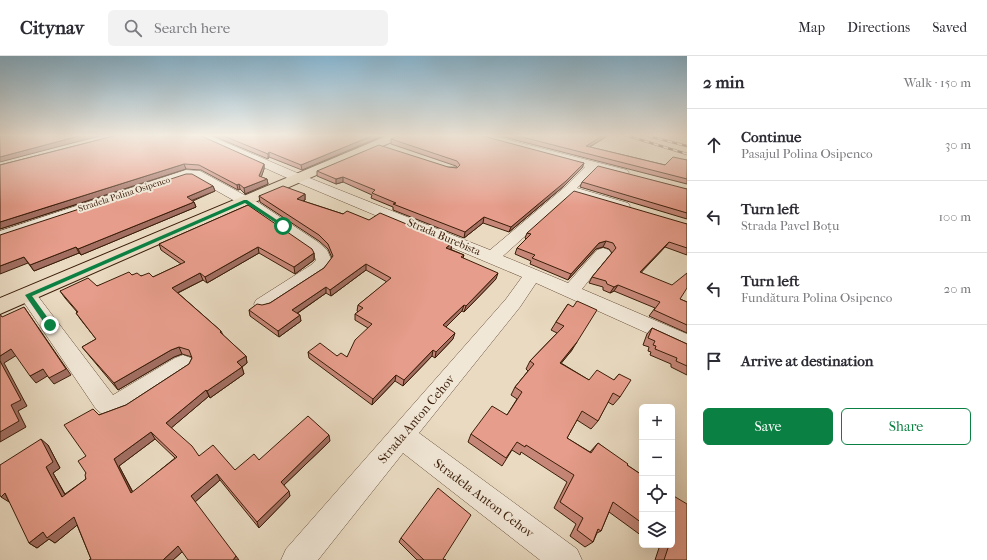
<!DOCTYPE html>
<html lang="en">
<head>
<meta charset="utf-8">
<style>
	body { margin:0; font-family:"IM FELL French Canon",serif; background:#f2f2f3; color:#2b2b33 }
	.controls { position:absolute; right:12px; bottom:12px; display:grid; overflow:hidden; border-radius:6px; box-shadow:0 4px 16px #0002 }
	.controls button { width:36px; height:36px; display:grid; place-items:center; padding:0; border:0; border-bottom:1px solid #e1e1e2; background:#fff; color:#2b2b33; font:20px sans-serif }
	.stop { position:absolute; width:12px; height:12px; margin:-9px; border:3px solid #0b8043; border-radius:50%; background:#fff }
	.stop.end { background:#0b8043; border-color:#fff; box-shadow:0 1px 4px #0008 }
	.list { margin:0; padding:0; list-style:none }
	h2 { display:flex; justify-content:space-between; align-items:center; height:52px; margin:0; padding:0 16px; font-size:17px }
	h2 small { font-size:13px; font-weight:400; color:#7c7c81 }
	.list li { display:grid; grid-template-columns:26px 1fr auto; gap:12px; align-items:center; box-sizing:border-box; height:72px; padding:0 16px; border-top:1px solid #e1e1e2 }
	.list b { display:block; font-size:15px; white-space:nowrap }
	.list p { margin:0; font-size:13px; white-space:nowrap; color:#7c7c81 }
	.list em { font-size:13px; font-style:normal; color:#7c7c81 }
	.actions { display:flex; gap:8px; padding:12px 16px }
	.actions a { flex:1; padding:9px 0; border:1px solid #0b8043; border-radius:6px; text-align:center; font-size:14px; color:#0b8043 }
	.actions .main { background:#0b8043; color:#fff }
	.icon { flex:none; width:22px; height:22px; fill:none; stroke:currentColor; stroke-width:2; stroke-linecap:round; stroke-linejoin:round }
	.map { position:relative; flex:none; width:687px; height:504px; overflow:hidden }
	header { display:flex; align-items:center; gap:24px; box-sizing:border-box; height:56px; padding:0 20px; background:#fff; border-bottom:1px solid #e1e1e2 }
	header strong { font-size:19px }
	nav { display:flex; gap:22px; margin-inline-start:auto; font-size:14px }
	.search { width:280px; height:36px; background:#f2f2f3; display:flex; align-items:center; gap:10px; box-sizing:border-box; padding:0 14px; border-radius:6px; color:#7c7c81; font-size:15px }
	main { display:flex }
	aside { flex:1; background:#fff }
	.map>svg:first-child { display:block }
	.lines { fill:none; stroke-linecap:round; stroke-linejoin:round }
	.minor-casing { stroke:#664c36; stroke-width:1 }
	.major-casing { stroke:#3b1d08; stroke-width:2 }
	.minor { fill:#f1e7d7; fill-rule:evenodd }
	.major { fill:#e9dac1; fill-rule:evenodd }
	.rail-casing { stroke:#3b1d08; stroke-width:2.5 }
	.rail { stroke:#f1e7d7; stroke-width:1.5; stroke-dasharray:5; stroke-linecap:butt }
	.wall { fill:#c68778; stroke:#3b1d08; fill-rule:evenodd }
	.shaded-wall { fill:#a16e61; stroke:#3b1d08 }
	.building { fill:#e69d8b; stroke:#3b1d08; fill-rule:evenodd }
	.route { fill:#0b8043 }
	.labels { text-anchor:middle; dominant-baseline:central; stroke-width:4; stroke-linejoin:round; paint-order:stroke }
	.far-street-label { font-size:9px; fill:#3b1d08; stroke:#f1e7d7 }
	.street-label { font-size:11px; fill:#3b1d08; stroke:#f1e7d7 }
	.near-street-label { font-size:13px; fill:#3b1d08; stroke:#f1e7d7 }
</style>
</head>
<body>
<header>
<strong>Citynav</strong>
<div class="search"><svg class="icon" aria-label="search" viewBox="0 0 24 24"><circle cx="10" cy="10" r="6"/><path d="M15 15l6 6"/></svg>Search here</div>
<nav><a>Map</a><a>Directions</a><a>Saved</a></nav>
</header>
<main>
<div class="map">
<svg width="687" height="504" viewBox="0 0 687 504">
	<rect width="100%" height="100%" fill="#e9dac1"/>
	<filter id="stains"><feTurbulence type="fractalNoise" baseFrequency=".005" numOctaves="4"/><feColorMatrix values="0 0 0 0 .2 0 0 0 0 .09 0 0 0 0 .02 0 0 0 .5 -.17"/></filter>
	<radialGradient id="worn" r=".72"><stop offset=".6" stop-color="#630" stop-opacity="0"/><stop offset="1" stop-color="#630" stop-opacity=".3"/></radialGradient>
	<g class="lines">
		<g class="minor-casing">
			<path id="minor" d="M194,79H208L302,119L490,194L565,131L585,111L474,81L472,79H489L627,114L629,117L627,120L623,121L595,113L577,132L628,147L630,150L628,153H618L571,139L503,200L568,227L597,194L603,192L609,194L611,197L582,233L687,278V295L536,227L520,251L419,377L577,493L582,504H540L403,397L318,504H281L286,493L506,243L522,221L294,125L196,81Z
				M186,114L200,115L259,147L318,186L327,194L332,205L323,217L270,252L263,254L256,252L254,248L256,244L311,209L316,204L314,199L249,153L194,122H187L171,127L0,185V175Z
				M28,233L34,235L113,339L175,302L183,299L191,302L194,308L191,314L130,354L111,362L102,358L96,353L19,239L22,235Z"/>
		</g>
		<g class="major-casing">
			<path id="major" d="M389,79H405L403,81L0,258V242Z"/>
		</g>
		<use href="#minor" class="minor"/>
		<use href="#major" class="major"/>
		<g class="rail-casing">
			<path id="rail" d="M625,79L687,98
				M648,80L687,90"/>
		</g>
		<use href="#rail" class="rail"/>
	</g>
	<path class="wall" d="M118,79L264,108V113L261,121L267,123L268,128L245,138L240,133L238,134L201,114L186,113L0,173V109Z
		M211,79H385L302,114L269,101L268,103Z
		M496,79H609L590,91L665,109L687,104V128Z
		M391,83L584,107L582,112L564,130L509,176L483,167L464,182L393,154V151L371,142L372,139L343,126L336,128L317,120V115L457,111L456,110L391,88Z
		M582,126L687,133V163L580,131Z
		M213,130L215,135L193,145L194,146L196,151L81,199L79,197L34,215L28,207Z
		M305,138V144L303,145L343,158L452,187L451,193H450L464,199L463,202L496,223L464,256L462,255L446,271L453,283L435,302L432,300L403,330L395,325L372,349L309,302L308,296L347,301L368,272L355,264V258L358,256L357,255L358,249L387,226L366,214L331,240L326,237L298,257L301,265L279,281L250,260L249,254L270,247L324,212L332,202L328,193L319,185L260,146L259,140Z
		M248,149L314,197V204L295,218L259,197L207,227L203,224L178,237L221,275L223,279L246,300L247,307L242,311L244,318L210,342L209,340L171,372L199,400L235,414L259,404L330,385L284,429L290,440L259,472L220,424L195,446L182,496L173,504H89L91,503L77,469L55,487L49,483L37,492L29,487L48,389L60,412L53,417L65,438L86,423V400L99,359L126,349L189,308L192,302V301L182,298L174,301L118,334L87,297L82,291L96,283L81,264L76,257L77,256L65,242L60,235L97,230L132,219L153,221L181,208L161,194L159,188ZM155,383L175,402L133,436L119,410Z
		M687,168V199L665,191L641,216L680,243L687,246V277L649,260L655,252L614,235L610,237L603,234V231L589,227L592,221L612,197L609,193L603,191L596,193L568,224L530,208L531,205L515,198L517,192L526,183L525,182L527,177Z
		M568,248L572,294L561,307L589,324H614L619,318L620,341L613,349L608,346L598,365L591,373L577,364L567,382L590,396L598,387L627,409L642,419V480L609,456L601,475L597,477L593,486L585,491L570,480L576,468L554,452L567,426L521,396L520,399L512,394L502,410L468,386L471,378L507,359L517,343L511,339L515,331L528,315L526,313L530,305L557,277L551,274L556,266Z
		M652,272L687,288V319L671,311V308L650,299L651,296L648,295L649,291L643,289L647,278Z
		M401,482L443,503L446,504H417L399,486Z
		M655,489H672L687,504H655L659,492Z"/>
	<path class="shaded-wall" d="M83,79H103L0,106V101Z
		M374,79H385L302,114L301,109Z
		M604,79H609L584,94L586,90Z
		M269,96V101L268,103V98Z
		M584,107L582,112L564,130L509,176L511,171Z
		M184,108L186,113L0,173V166Z
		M264,108V113L260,125L259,120Z
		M343,121V126L336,128V123Z
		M267,123L268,128L245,138L244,132Z
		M239,128L240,133L238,134L237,129Z
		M213,130L215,135L188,146L187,141Z
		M305,138V144L297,148V143Z
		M194,146L196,151L81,199L78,193Z
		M484,161L483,167L464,182L465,176Z
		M606,185L603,191L596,193L568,224L571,218L599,187Z
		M669,186L665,191L636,222L640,216Z
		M452,187L451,193L445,198L446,192Z
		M76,191L79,197L34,215L30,209Z
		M258,191L259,197L207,227L205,221Z
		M314,197V204L295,218L294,211Z
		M24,201L28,207L0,218V210Z
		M366,208V214L331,240L330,234Z
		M200,217L203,224L175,238L172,232Z
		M498,217L496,223L464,256L466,250Z
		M618,229L614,235L610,237L614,231Z
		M326,231V237L293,260L292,254Z
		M464,249L462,255L441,276L443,269Z
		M24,251L71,319L54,328L49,322Z
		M300,259L301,265L279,281L278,275Z
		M455,277L453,283L435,302L436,296Z
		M577,286L572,294L555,315L560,307Z
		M179,291L182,298L174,301L118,334L114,327L171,294Z
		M11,293L17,299L4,307L27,350L18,355L26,371L0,386V300Z
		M433,294L432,300L403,330L404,324Z
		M246,300L247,307L239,313L237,306Z
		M242,311L244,318L210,342L207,335Z
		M43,313L49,319L36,327L30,320Z
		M396,319L395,325L372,349L373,343Z
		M206,334L209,340L170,373L166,367Z
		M151,376L155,383L119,410L136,443L131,437L114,403Z
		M329,379L330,385L282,431L281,426Z
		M41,383L48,389L60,412L53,417L69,446L62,441L46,411Z
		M217,418L220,424L195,446L191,440Z
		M289,435L290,440L259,472L257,466Z
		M5,437L9,446L1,441Z
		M74,461L81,466L55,487L49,483L37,492L29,487L43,476Z
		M178,490L183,495L173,504H163Z
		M236,500L239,504H233Z"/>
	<path class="building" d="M0,79H83L0,101Z
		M118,79H199L264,108L259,120L267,123L244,132L239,128L237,129L199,109L184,108L0,166V109Z
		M221,79H374L301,109L269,96L268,98Z
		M401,79H479L584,107L566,125L511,171L484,161L465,176L393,148L396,147L372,137L375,134L343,121L336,123L317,115L379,89L448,111L457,112L460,109L457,105L391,83Z
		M514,79H604L586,90L665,109L673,101L687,104V123Z
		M598,110L687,133V157L582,126Z
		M186,118H192L213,130L187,141L194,146L78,193L76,191L30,209L24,201L0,210V179Z
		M283,130L305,138L297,143L343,158L347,155L369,164L380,157L452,187L446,192L464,199L461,201L498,217L466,250L464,249L443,269L455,277L436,296L433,294L404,324L396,319L373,343L308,296L320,287L337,300L341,297L347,301L355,284L372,268L355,258L363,252L358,249L391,222L366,208L330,234L326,231L292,254L300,259L278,275L249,254L257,248L262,249L270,247L324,212L333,200L328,188L319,179L259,140Z
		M574,135L687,168V192L669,186L640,216L672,229L687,217V232L680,243L687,246V269L654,254L660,246L618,229L614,231L607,228L606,225L592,221L616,192L613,187L606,185L599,187L571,218L532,202L535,199L517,192L531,178L527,177Z
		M248,149L312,193L314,197L294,211L258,191L205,221L200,217L172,232L221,275L220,276L246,300L237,306L242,311L207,335L206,334L166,367L192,390L199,400L213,389L235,414L254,398L259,404L308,360L329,379L281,426L289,435L257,466L217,418L191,440L236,500L233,504H188L178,490L163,504H89L91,503L74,461L47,482L43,476L29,487L5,437L1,441L0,439V409L41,383L53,406L46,411L62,441L86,423L85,419L86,417L78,405L86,400L64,369L93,353L99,359L126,349L189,308L192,302L189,294L179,291L171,294L114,327L82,291L96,283L76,257L78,256L60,235L88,222L97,230L129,216L132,219L137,217L141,220L149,217L153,221L185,206L159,188ZM151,376L177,401L131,437L114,403Z
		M577,245L597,254L577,286L560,307L589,324L597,314L614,324L619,318L631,324L620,341L613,337L598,365L582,355L567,382L591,397L598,387L628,408L627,409L642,419V467L613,446L601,475L598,473L593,486L577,474L583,462L560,446L574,419L526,389L525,391L517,386L506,402L471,378L492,350L507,359L522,336L515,331L534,308L530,305L564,270L556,266L568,248L573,251Z
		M24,251L66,313L49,322L43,313L30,320L11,293L0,300V258L2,261Z
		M652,272L687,288V310L676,305L677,302L655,293L656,290L653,289L655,285L648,282Z
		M0,305L21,344L11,349L19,365L0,376Z
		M438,432L471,459L443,503L446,504H424L401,482Z
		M672,439L687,448V504H664L669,489H672Z"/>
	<linearGradient id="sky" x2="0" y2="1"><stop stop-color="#87b7d3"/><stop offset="0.53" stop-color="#f5eee3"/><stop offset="1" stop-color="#f5eee3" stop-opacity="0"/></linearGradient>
	<rect width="687" height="150" fill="url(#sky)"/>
	<path class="route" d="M244,144H247L286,170L282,171L245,147L32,240L53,269L50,272L47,271L25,239Z"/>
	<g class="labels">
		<g class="far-street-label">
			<text transform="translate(124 138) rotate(-18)">Stradela Polina Osipenco</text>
		</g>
		<g class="street-label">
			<text transform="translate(444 181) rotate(23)">Strada Burebista</text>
		</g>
		<g class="near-street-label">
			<text transform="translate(416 363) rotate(-50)">Strada Anton Cehov</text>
			<text transform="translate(484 442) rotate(37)">Stradela Anton Cehov</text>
		</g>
	</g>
	<rect width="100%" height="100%" filter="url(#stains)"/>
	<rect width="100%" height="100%" fill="url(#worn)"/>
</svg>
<div class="controls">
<button>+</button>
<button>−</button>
<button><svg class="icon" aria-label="locate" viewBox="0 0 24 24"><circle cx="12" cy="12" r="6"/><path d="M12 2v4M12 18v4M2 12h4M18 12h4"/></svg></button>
<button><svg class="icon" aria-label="layers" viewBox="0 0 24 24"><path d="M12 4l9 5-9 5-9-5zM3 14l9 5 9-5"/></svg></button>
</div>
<div class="stop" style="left:283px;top:170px"></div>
<div class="stop end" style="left:50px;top:269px"></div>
</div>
<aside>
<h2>2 min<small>Walk · 150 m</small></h2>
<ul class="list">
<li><svg class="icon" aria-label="ahead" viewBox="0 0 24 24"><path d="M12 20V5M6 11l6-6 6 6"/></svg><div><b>Continue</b><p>Pasajul Polina Osipenco</p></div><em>30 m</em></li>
<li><svg class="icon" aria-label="left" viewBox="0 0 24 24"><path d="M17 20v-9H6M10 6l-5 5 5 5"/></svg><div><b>Turn left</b><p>Strada Pavel Boțu</p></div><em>100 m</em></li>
<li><svg class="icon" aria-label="left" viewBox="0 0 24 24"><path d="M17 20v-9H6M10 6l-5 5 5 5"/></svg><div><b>Turn left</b><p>Fundătura Polina Osipenco</p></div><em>20 m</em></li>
<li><svg class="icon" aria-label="arrive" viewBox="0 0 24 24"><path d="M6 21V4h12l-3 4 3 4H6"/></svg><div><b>Arrive at destination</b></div></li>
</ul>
<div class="actions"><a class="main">Save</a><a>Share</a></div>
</aside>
</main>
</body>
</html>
